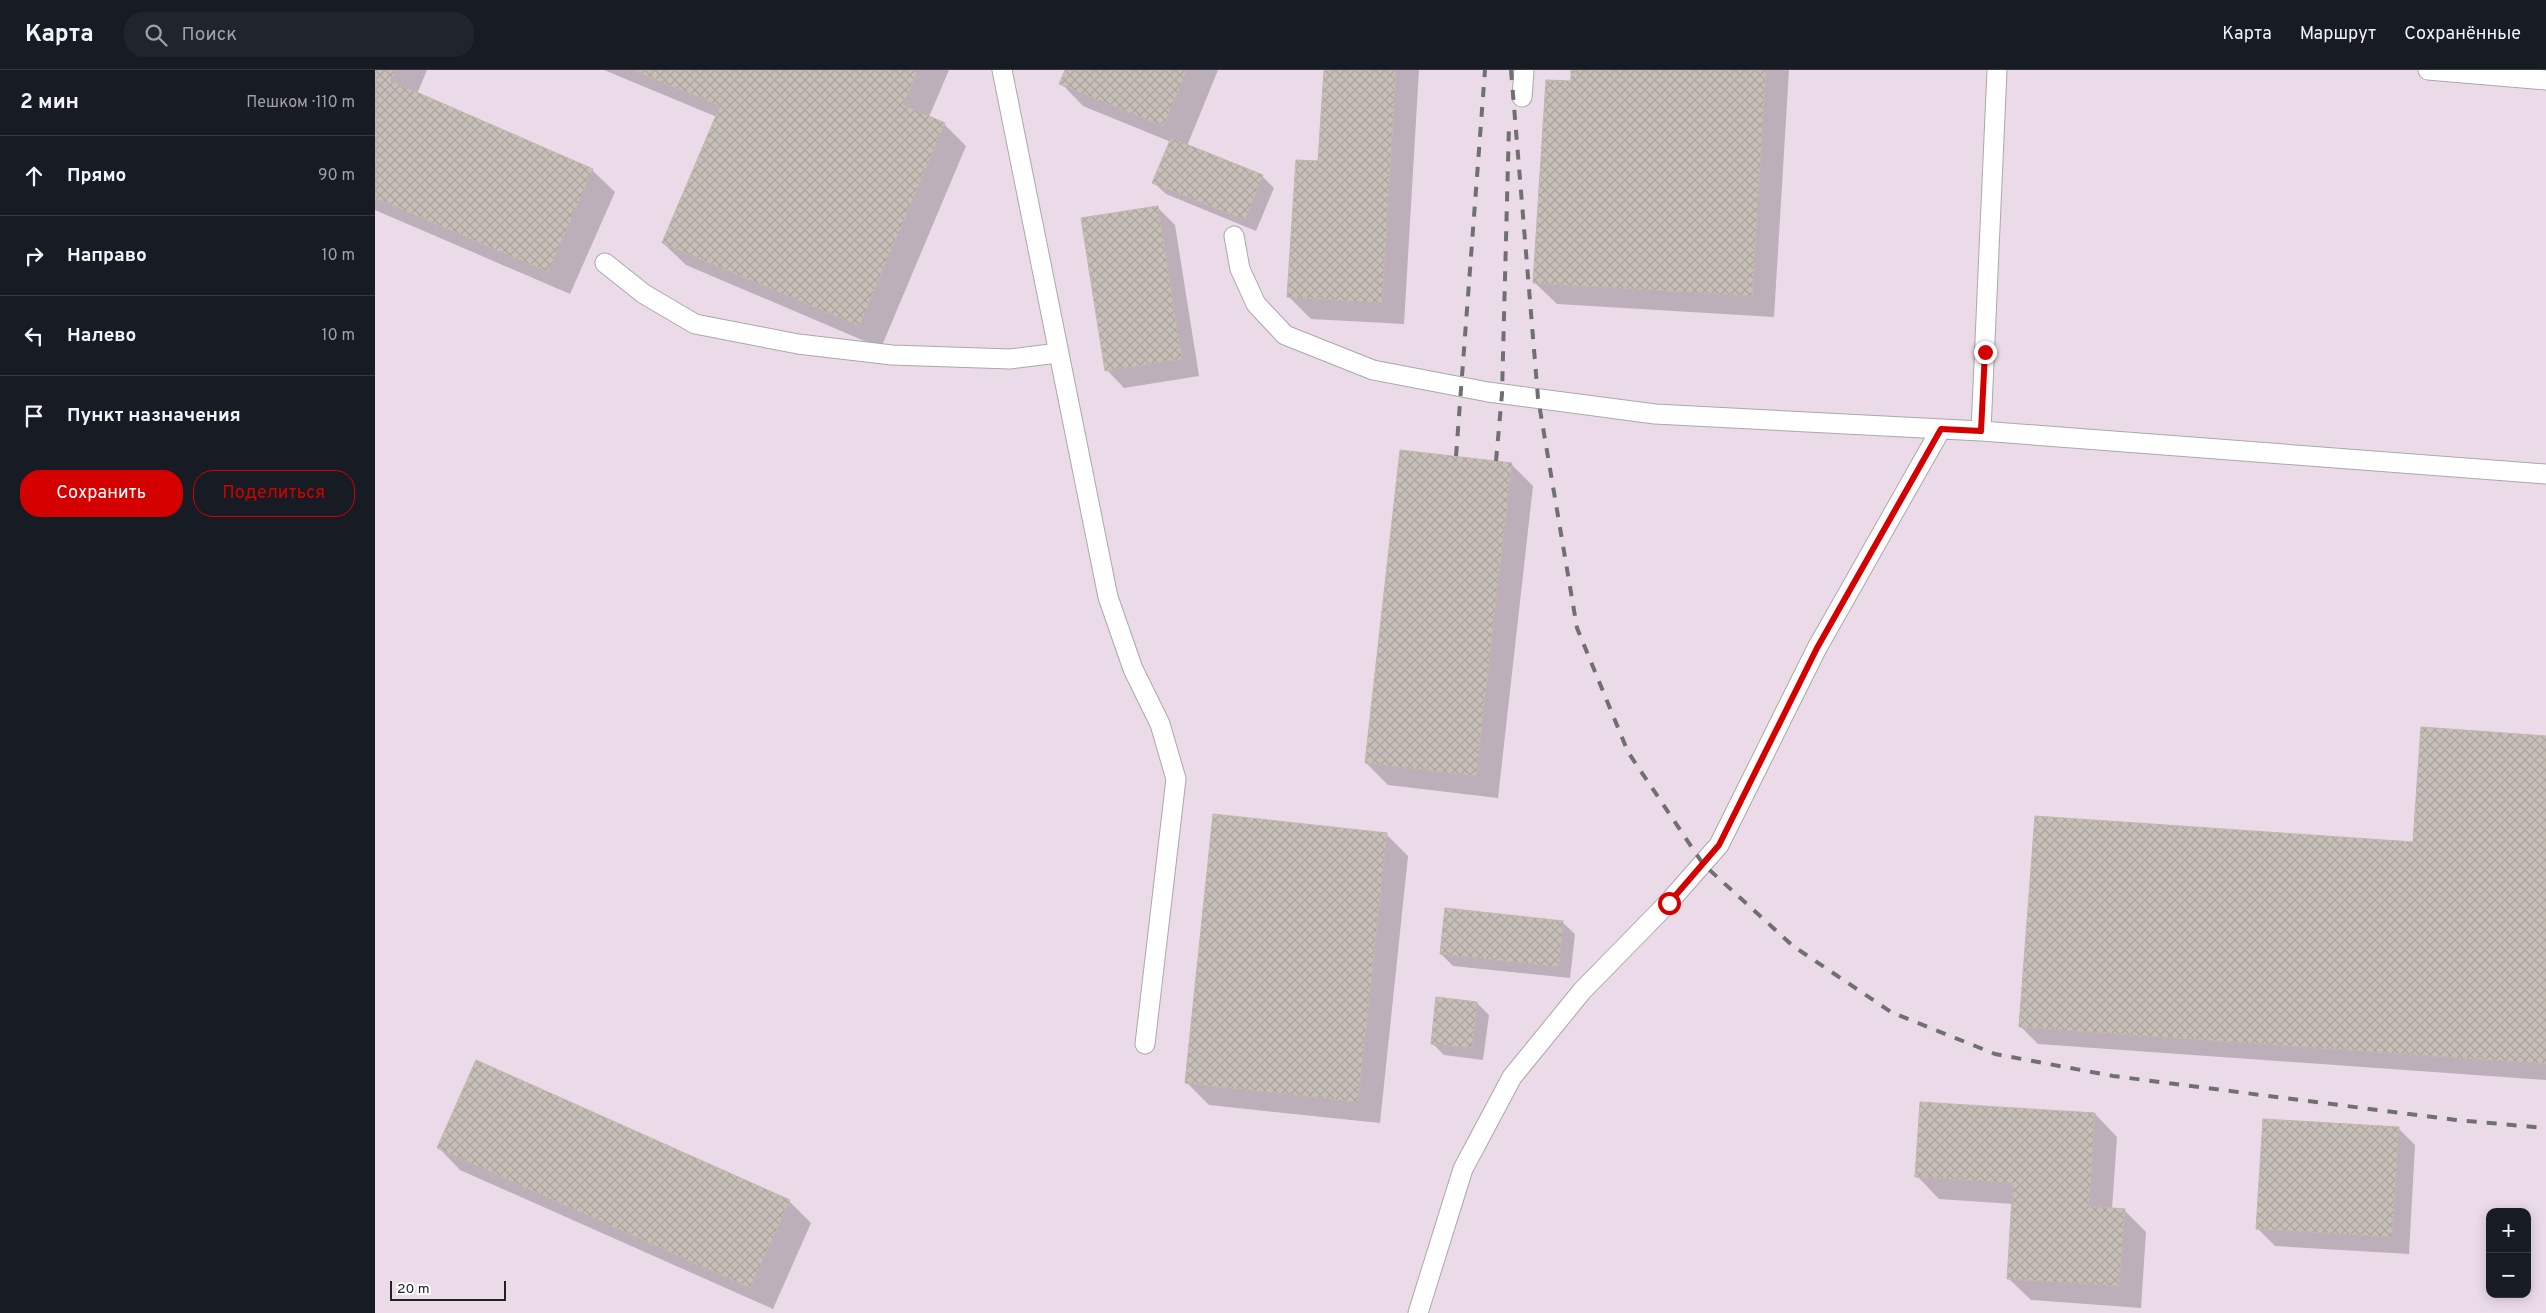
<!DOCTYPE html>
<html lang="ru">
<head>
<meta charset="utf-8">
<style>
	body { margin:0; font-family:Overpass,sans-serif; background:#20242c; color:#f1f3f6 }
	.controls { position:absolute; right:15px; bottom:15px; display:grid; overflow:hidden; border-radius:10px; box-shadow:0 2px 12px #0003 }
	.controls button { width:45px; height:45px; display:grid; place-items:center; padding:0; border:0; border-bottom:1px solid #363941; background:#171b24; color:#f1f3f6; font:25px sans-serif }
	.scale { position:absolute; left:15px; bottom:12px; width:116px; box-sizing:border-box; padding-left:5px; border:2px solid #222; border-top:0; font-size:14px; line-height:18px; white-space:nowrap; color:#222; -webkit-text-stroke:4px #fff; paint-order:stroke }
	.stop { position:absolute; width:15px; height:15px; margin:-11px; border:4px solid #d40000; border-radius:50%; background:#fff }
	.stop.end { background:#d40000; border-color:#fff; box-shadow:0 1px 5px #0008 }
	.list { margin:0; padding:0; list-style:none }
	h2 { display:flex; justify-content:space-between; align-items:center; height:65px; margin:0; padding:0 20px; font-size:21px }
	h2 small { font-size:16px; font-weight:400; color:#9ea1a6 }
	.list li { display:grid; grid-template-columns:32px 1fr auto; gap:15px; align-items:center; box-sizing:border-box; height:80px; padding:0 20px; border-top:1px solid #363941 }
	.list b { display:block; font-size:19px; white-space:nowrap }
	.list em { font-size:16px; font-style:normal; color:#9ea1a6 }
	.actions { display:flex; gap:10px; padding:15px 20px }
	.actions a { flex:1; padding:11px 0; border:1px solid #d40000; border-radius:20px; text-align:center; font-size:18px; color:#d40000 }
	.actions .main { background:#d40000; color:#fff }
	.icon { flex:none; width:28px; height:28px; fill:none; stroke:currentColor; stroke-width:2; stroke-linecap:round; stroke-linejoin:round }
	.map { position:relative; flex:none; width:2171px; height:1243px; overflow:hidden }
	header { display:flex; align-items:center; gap:30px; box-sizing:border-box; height:70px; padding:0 25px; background:#171b24; border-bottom:1px solid #363941 }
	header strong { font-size:24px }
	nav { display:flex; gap:28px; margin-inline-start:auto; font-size:18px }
	.search { width:350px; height:45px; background:#20242c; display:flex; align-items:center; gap:12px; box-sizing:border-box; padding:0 18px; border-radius:20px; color:#9ea1a6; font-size:19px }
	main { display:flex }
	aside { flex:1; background:#171b24 }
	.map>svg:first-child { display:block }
	.industrial { fill:#ebdbe8; fill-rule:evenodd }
	.shadow { fill:#0003 }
	.building { fill:url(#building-cross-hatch); stroke:#c4b6ab }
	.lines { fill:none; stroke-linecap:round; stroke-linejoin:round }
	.lane-casing { stroke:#a9a9a9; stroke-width:21 }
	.lane { stroke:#fff; stroke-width:19 }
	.rail { stroke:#707070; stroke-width:4; stroke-dasharray:10 10; stroke-linecap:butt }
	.route { stroke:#d40000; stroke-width:6 }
</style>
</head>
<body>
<header>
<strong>Карта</strong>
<div class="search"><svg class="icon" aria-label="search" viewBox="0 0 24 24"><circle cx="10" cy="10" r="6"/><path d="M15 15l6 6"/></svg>Поиск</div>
<nav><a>Карта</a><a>Маршрут</a><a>Сохранённые</a></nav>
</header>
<main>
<aside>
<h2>2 мин<small>Пешком · 110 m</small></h2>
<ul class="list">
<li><svg class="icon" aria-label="ahead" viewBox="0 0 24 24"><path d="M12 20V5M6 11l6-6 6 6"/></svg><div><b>Прямо</b></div><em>90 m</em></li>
<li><svg class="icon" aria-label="right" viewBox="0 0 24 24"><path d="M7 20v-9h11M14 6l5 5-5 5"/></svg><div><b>Направо</b></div><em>10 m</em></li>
<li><svg class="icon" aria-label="left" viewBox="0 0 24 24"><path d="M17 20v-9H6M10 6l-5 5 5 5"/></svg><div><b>Налево</b></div><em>10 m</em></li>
<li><svg class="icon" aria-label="arrive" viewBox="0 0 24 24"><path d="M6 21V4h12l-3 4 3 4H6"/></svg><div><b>Пункт назначения</b></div></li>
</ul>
<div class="actions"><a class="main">Сохранить</a><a>Поделиться</a></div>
</aside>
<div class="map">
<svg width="2171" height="1243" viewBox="0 0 2171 1243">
	<defs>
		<pattern id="building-cross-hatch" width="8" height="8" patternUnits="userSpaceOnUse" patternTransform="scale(1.25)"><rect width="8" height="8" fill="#c7bfb8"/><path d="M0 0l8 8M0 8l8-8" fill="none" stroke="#aba49e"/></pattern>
	</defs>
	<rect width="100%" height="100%" fill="#f2efe9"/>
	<path class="industrial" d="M0,0H2171V1243H0ZM2115,1142H2152V1224H2115Z"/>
	<path class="shadow" d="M0,0H52L42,24L217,100L240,122L195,224L0,140Z
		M229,0H574L554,47L569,54L591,76L506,278L311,195L288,173L342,47Z
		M691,0H843L812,76L887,106L899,118L881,161L791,124L779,113L796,72L708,36L686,13Z
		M950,0H1044L1029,254L936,249L913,226L945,92Z
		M1198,0H1414L1399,247L1182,234L1159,212Z
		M783,138L800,155L824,306L749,318L732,300Z
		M1136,394L1158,416L1123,728L1013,715L991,693Z
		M2171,668V1010L1663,974L1646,957L2039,774Z
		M1011,764L1033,786L1005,1053L834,1035L812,1013Z
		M1071,840L1188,853L1200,864L1195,908L1078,896L1066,884Z
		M1102,933L1114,945L1108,990L1069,985L1057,973Z
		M1720,1044L1742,1067L1737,1139L1749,1140L1771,1162L1766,1238L1656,1230L1633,1208L1638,1134L1564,1129L1542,1106Z
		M2023,1058L2040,1075L2034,1184L1900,1176L1883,1159Z
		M63,1077L414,1131L436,1153L398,1239L85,1100Z"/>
	<path class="building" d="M0,0H20L16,11L218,99L173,202L0,128Z
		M258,0H543L528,35L570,53L484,256L287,173L345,36Z
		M690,0H812L788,56L684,14Z
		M949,0H1021L1007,233L912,227L921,90L943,91Z
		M1196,0H1391L1377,226L1158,213L1171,10L1196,11Z
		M796,68L888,105L870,150L777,113Z
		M783,136L807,289L730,301L706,148Z
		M1025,380L1137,393L1101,706L990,693Z
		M2046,657L2171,666V994L1644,957L1660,746L2038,772Z
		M838,744L1012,763L983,1032L810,1013Z
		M1070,838L1188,851L1184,897L1065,884Z
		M1061,927L1102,932L1097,978L1056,974Z
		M101,990L415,1130L375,1218L62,1078Z
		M1545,1032L1720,1043L1714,1136L1750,1139L1744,1216L1632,1209L1638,1113L1540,1107Z
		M1888,1049L2024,1057L2017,1167L1881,1159Z"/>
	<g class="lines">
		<g class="lane-casing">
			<path id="lane" d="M627,0L733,527L758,599L785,654L801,709L770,974
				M2053,0L2171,10
				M1147,27L1149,0
				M859,166L865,199L881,234L910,265L998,300L1113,322L1280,344L1606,361L1622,0
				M230,193L269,224L320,254L423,274L517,285L635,289L683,283
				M1606,361L2171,404
				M1043,1243L1088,1099L1137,1007L1207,921L1293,833L1344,775L1442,578L1566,359"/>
		</g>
		<use href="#lane" class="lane"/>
		<path class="rail" d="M1136,0L1163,328L1202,558L1253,682L1328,794L1418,876L1516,942L1620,984L1738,1006L2081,1050L2171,1058
			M1081,386L1110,0
			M1121,391L1127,324L1134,54"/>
	</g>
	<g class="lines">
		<path class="route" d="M1294,833L1344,775L1442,578L1566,359L1606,361L1610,282"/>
	</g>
</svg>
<div class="controls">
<button>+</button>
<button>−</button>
</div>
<div class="scale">20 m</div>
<div class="stop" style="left:1294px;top:833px"></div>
<div class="stop end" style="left:1610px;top:282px"></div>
</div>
</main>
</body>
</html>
